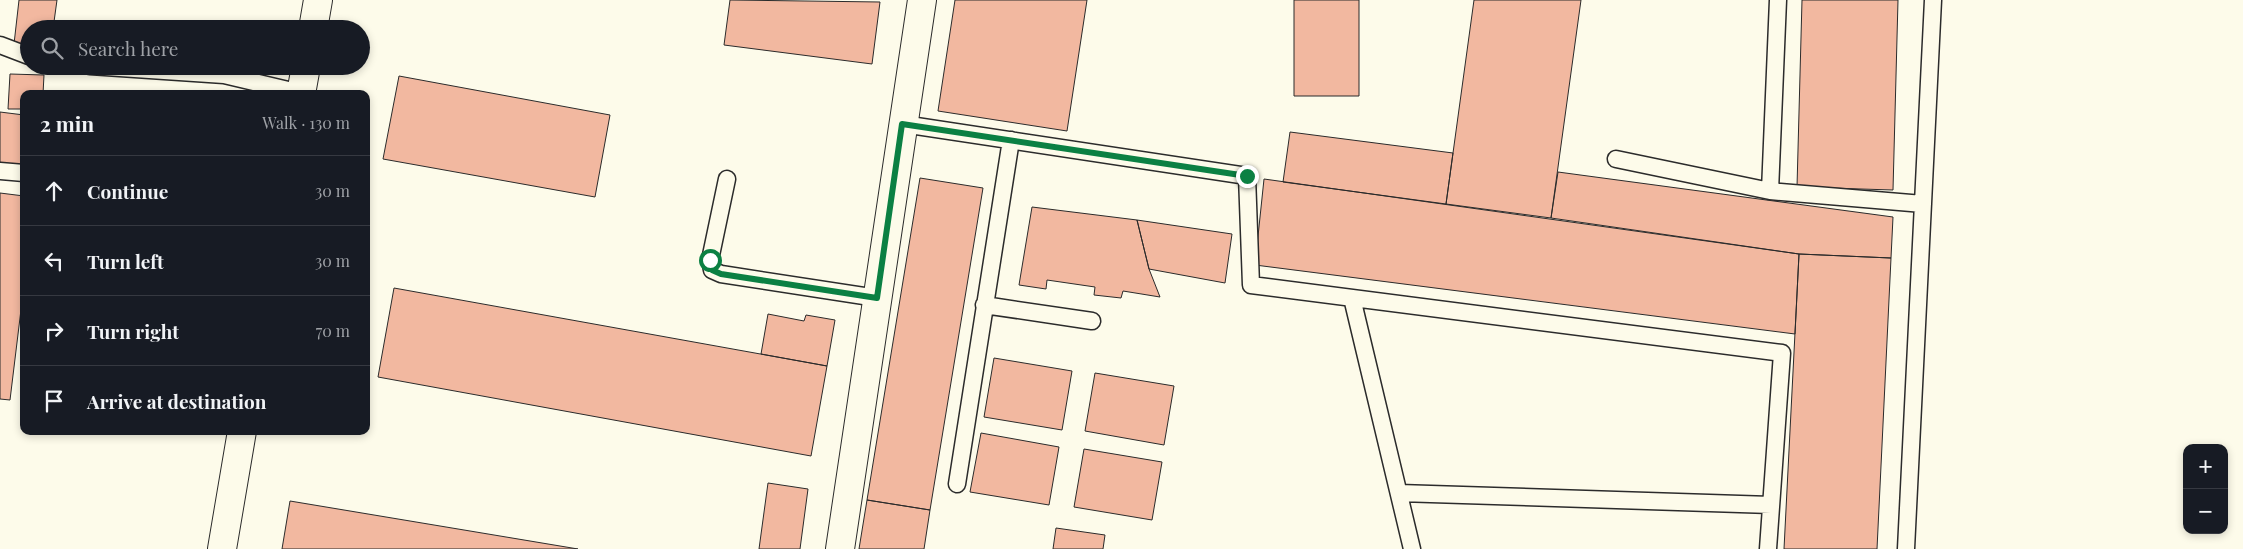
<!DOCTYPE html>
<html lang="en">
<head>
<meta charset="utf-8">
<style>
	body { margin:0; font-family:"Playfair Display",serif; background:#20242c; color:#f1f3f6 }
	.controls { position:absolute; right:15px; bottom:15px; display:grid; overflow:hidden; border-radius:10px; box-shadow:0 2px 8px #0003 }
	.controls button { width:45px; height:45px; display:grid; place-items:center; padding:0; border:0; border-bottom:1px solid #363941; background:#171b24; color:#f1f3f6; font:25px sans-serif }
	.stop { position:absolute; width:15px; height:15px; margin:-11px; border:4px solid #0b8043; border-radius:50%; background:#fff }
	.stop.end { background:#0b8043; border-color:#fff; box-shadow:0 1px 5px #0008 }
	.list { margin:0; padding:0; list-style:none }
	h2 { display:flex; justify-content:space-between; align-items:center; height:65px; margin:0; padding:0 20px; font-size:21px }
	h2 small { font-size:16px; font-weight:400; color:#9ea1a6 }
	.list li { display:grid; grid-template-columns:32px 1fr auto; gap:15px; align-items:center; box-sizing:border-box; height:70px; padding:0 20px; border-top:1px solid #363941 }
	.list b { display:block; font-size:19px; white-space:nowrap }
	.list em { font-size:16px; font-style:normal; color:#9ea1a6 }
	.icon { flex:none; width:28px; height:28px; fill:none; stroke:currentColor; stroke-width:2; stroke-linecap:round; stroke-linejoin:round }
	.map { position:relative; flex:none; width:2243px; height:549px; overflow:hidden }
	.search { position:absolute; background:#171b24; box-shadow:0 2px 8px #0003; left:20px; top:20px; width:350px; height:55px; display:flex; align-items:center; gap:12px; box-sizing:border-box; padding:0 18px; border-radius:28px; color:#9ea1a6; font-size:19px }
	.panel { position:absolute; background:#171b24; box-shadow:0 2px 8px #0003; left:20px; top:90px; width:350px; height:345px; border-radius:10px }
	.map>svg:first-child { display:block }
	.building { fill:#f2b8a0; stroke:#2b2b2b }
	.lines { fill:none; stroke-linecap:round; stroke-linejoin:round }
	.lane-casing { stroke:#2b2b2b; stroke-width:19 }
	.street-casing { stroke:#2b2b2b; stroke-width:30 }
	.lane { stroke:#fdfbea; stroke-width:16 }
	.street { stroke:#fdfbea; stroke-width:28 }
	.route { stroke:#0b8043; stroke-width:6 }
</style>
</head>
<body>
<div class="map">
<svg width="2243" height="549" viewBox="0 0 2243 549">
	<rect width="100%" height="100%" fill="#fdfbea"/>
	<path class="building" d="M19,0H57L53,29H29V45L14,44Z
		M730,0L880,2L872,64L724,45Z
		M955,0H1087L1067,131L938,111Z
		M1294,0H1359V96H1294Z
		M1474,0H1581L1551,218L1446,204Z
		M1802,0H1898L1893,190L1797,187Z
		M10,74L44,75L43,94H24V109H8Z
		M399,76L610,115L595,197L383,159Z
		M0,112L24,115V136L20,168L0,165Z
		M1290,132L1453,153L1446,204L1283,182Z
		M1558,172L1893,217L1891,258L1799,254L1551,218Z
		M920,178L983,188L930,510L867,500Z
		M1264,179L1799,254L1795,334L1255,265Z
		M0,193L24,196V285L10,400L0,399Z
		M1032,207L1137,220L1149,269L1160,297L1123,291L1121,298L1094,295L1095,287L1047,280L1046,289L1019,285Z
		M1137,220L1232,234L1225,283L1149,269Z
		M1799,254L1891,258L1877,549H1784Z
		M394,288L827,366L811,456L378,377Z
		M768,314L804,321L806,315L835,320L827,366L761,354Z
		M994,358L1072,371L1062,430L984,417Z
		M1095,373L1174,386L1164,445L1085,431Z
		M981,433L1059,447L1049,505L970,492Z
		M1084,449L1162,462L1152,520L1074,507Z
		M768,483L808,489L800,549H759Z
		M867,500L930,510L924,549H859Z
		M290,501L578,549H282Z
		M1056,528L1105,535L1103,549H1053Z"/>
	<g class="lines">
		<g class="lane-casing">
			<path id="lane" d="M0,45L29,56
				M90,66L224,75L301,93
				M903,124L1247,176L1251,285L1782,353L1768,549
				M1616,159L1770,191L1923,204
				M0,171L24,173
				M727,179L710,260L712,270L721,274L877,298
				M1770,191L1778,0
				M1352,298L1412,549
				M984,305L1092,321
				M957,484L1011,140
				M1399,493L1771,505
				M1906,549L1933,0"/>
		</g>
		<g class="street-casing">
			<path id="street" d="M313,29L318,0
				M301,94L306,66
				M222,549L242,431
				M840,549L922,0"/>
		</g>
		<use href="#lane" class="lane"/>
		<use href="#street" class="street"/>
	</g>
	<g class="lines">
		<path class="route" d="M710,260L712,270L721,274L877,298L902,124L1247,176"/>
	</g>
</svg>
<div class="controls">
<button>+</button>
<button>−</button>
</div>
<div class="stop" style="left:710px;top:260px"></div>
<div class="stop end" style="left:1247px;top:176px"></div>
<div class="search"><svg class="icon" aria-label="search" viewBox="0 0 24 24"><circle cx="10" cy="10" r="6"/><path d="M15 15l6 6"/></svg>Search here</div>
<section class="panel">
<h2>2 min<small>Walk · 130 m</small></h2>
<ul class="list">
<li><svg class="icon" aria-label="ahead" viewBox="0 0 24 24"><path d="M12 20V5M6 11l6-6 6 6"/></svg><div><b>Continue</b></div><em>30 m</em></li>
<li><svg class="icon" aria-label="left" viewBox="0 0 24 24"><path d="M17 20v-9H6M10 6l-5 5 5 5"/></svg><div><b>Turn left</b></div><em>30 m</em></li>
<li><svg class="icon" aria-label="right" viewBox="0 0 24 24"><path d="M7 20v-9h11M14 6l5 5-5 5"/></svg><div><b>Turn right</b></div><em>70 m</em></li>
<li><svg class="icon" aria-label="arrive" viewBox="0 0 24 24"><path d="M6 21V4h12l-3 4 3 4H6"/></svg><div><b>Arrive at destination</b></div></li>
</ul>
</section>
</div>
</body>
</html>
